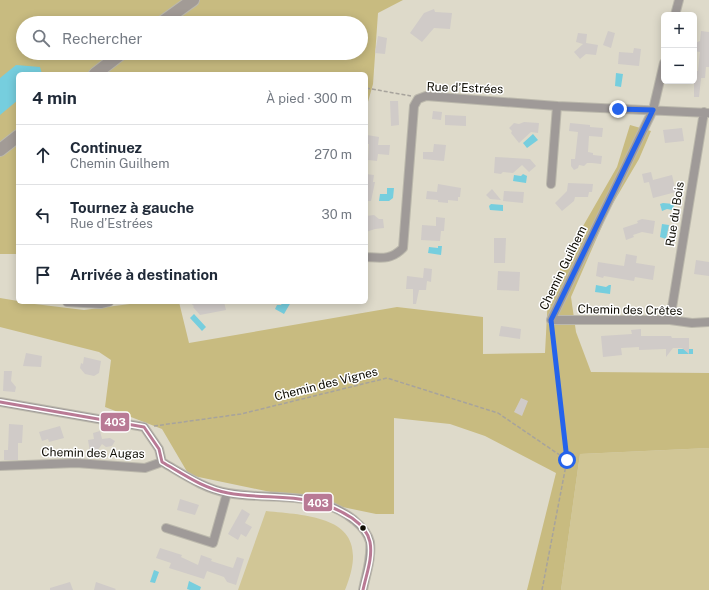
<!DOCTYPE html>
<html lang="fr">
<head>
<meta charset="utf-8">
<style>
	body { margin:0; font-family:"Public Sans",sans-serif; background:#f2f2f3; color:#1f2937 }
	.controls { position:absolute; right:12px; top:12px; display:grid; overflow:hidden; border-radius:6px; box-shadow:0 2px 10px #0003 }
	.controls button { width:36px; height:36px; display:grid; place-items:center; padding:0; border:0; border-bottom:1px solid #e0e1e3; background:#fff; color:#1f2937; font:20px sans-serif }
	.stop { position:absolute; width:12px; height:12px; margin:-9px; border:3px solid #2563eb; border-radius:50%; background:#fff }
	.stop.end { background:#2563eb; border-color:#fff; box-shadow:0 1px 4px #0008 }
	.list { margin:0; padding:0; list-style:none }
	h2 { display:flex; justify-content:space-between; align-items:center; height:52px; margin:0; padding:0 16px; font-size:17px }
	h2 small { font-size:13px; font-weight:400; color:#747a83 }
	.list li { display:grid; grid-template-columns:26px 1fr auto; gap:12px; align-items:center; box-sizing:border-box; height:60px; padding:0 16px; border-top:1px solid #e0e1e3 }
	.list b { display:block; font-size:15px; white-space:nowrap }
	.list p { margin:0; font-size:13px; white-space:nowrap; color:#747a83 }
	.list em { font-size:13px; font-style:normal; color:#747a83 }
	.icon { flex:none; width:22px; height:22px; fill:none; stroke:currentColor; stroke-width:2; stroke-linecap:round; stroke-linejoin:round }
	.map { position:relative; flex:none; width:709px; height:590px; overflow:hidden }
	.search { position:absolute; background:#fff; box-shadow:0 2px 10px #0003; left:16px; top:16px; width:352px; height:44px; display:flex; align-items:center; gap:10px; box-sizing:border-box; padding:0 14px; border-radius:22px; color:#747a83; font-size:15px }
	.panel { position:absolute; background:#fff; box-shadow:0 2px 10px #0003; left:16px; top:72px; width:352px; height:232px; border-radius:6px }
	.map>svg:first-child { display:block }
	.green { fill:#d1c696 }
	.forest { fill:#c8bb80; fill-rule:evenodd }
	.water { fill:#76cede }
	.building { fill:#d0cbc8 }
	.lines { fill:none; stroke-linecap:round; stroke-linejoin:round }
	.minor-casing { stroke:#bbb8ac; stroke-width:10 }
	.primary-casing { stroke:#bbb8ac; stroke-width:14 }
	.path { stroke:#a7a39c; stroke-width:1.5; stroke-dasharray:4 2; stroke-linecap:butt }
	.minor { stroke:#9f9a98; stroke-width:8 }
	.primary { stroke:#a29b96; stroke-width:12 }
	.bus-1-casing { stroke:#fff; stroke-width:6 }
	.bus-1 { stroke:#b97a95; stroke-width:3 }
	.route { stroke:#2563eb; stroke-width:5 }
	.bus-dot { fill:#0f0d04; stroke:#fff; stroke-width:1.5 }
	.labels { text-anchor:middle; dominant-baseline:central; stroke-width:3; stroke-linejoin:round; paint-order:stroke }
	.street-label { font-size:12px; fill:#0f0d04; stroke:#fff }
	.line-badge { stroke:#fff; stroke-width:1.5 }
	.badge-label { font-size:11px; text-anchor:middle; font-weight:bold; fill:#fff }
</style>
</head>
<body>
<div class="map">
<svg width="709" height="590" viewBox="0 0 709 590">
	<rect width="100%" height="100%" fill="#dedaca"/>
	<path class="green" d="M709,448V590H561L580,454Z
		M266,511C319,516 374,519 345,590H238Z"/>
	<path class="forest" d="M0,0H403L378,13L373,84L366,109V74H18V254H0ZM23,23H361V53H23Z
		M630,125L651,131L639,159L609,210L571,297L576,332L591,372L709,373V448L580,454L561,590H527L556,473L485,436L450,424L394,418V514H376L189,475L162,429L105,407L111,360L99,352L0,327V298L18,301V302L84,310L145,302H179L189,343L397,307L483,317V354L545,353L548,296L567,254L617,167Z"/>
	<path class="water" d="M16,65L40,67L42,74H18V100L0,115V78Z
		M616,73L623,74L621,87L615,86Z
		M533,134L538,140L527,148L523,143Z
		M523,174L527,176L526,183L513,181L514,175L521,176Z
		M387,188H394L393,198L389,201H379L380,194H387Z
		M663,203L674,204L673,210L667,209L662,211L660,204Z
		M491,204L503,205V211L490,210L489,206Z
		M662,224L669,225L666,239L660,237Z
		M438,246H442L441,255L428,253L429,247L438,248Z
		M596,285L606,287L609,285H611L610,294L595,292Z
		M283,302H291L284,314L275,309L277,305H281Z
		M194,314L206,327L202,331L190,318Z
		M678,349H693V354H678Z
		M154,570L159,572L155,583L150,582Z
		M189,581L201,587L200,590H190L187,589Z"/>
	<path class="building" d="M434,9L435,12L452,13L450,29L434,28L422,42L410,33L424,13Z
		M608,31L615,33L611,48L603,45Z
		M701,31L709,32V67H706L705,78H701L699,97H694V71H698L700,52L694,51L695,43L700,41Z
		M578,33L587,34L586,43L598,45L596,55L586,54L580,59L574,52L583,44L576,42Z
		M378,36L387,38L385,54L375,53Z
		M634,48L641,49L639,66L618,64L619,52L633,53Z
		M390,101H398L399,125L391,126Z
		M433,111L442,112L441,120L432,119Z
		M445,115L466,116V126L445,125Z
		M524,122L539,123L538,133L531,132L519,143L511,133L512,131L509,128L514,123L519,124Z
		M570,123L590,125V127L603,128L602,137L589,136L588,152L593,153V155L602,156L601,164L592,163H587L584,166L579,165L578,168L574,170L571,166V159H575L578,132L569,131Z
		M682,128L684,141L665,143L663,130Z
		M367,135L379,137L378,145H390L389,155L378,154L377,161L368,160L369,144H366Z
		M434,144L446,145L444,161L423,159V152H433Z
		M495,157L530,159L536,166L529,172L522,165L513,173L503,172L501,174L494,173Z
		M651,172L653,180L672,175L676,192L653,198L649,182L644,183L642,174Z
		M366,174L374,175L373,182H375L371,201H366Z
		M568,183L593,184L592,192H589L588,197H575L574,201L562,211L555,203L567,191Z
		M438,184L461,188L460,197H458V201L448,200V203L438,202V200L426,199L427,191L437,192Z
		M492,189L501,200L490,199L486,195Z
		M504,191L524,192L523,203L503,201Z
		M374,215L379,219H383L384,228L375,229L366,232V216Z
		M436,217L445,218L444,231H441L440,241L421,240L422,225L436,226Z
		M642,219L655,221L653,234L642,232L633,235L634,237L626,240L623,228L638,223L637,221Z
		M494,238H506L505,263H494Z
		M626,254L637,256L636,263L655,266L653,280L635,277L634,281L604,276L603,278L596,276L598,262L624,266Z
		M696,260L709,262V276L694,274Z
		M424,268L432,269L431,282L427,281L426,290H419L416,304H413V289H406L407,276L423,278Z
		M498,271L520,272L519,291L497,290Z
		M189,302H224L226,310L200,315L193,307L194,306Z
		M501,326L521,329L520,339L499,336Z
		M641,329V336H671L672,338H689V354L682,348H673L666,357V349L639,350V347L621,348L622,355L603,357L601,336L632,334L631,330Z
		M26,353L42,356L41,367L23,366Z
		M84,357L101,361L99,373L94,376L85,374L80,368L81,363L83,364Z
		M4,371H12L11,381L16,387L15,392L3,391Z
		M521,398L528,401L522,416L514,412Z
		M9,424L23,425L22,443H18V460H4V450H8Z
		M60,426L64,438L49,442L48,439L42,441L39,432Z
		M100,431L102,439L110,438L115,441L112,446L106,447L102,444L98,450L90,452L88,440L94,439L93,433Z
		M180,499L199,505L195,515L177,510Z
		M242,509L250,514L245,523L252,527L246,537L241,534L238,540L228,534Z
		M160,548L182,555L181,557L198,565L201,555L212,559L211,561L233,568L237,557L244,559L236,585L227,582L224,577L207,571L204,579L169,568L171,563L156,558Z
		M70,582L73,590H50V588Z
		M96,582L116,589L115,590H94Z"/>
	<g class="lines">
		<g class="minor-casing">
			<path id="minor" d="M675,15L679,0
				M664,63L653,110L551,320H670L692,323L709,322
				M551,184L557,106
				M366,257C382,258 391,260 403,248L414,106L418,99L426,96L557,106L709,113
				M67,302L101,304L109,302
				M670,320L704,112
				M0,402L144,427L159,449L162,462C183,474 204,489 228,493C272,501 315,489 354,520C360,525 368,533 370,542C372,558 366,574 363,590
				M0,466L76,463L145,468L162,462
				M166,528L213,543L227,493"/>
		</g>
		<g class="primary-casing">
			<path id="primary" d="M161,23L193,0
				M95,74L122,53
				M0,150L18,136"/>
		</g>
		<path class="path" d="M366,88L411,96
			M154,426L241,414L387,378L498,413L567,460
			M542,590L567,460L552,329"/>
		<use href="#minor" class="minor"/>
		<use href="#primary" class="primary"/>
		<g class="bus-1-casing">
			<path id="bus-1" d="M0,402L144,427L159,449L162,462C183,474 204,489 228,493C274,501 309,490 352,518C359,523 368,532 370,542C373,558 366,575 363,590"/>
		</g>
		<use href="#bus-1" class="bus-1"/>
	</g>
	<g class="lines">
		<path class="route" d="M567,460L551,320L653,110L618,109"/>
	</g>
	<circle class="bus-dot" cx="363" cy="528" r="3.5"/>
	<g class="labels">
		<g class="street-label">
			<text transform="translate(465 88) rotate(2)">Rue d’Estrées</text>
			<text transform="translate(675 214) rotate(-81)">Rue du Bois</text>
			<text transform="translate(563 268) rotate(-64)">Chemin Guilhem</text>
			<text transform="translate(630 310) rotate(1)">Chemin des Crêtes</text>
			<text transform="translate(326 384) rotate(-14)">Chemin des Vignes</text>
			<text transform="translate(93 453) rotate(1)">Chemin des Augas</text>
		</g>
	</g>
	<g class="line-badge">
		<rect x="100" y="412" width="30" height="20" rx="4" fill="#b97a95"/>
		<rect x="303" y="493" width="30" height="19" rx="4" fill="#b97a95"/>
	</g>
	<g class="badge-label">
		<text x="115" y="426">403</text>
		<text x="318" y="507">403</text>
	</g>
</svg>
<div class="controls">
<button>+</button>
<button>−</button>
</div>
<div class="stop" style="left:567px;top:460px"></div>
<div class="stop end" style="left:618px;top:109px"></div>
<div class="search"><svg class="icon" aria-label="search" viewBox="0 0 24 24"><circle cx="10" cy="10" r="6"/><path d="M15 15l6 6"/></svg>Rechercher</div>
<section class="panel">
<h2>4 min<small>À pied · 300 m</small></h2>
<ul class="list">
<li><svg class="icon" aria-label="ahead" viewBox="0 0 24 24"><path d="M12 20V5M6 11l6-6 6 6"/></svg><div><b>Continuez</b><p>Chemin Guilhem</p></div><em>270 m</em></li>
<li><svg class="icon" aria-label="left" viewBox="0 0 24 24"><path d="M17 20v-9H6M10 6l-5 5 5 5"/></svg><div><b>Tournez à gauche</b><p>Rue d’Estrées</p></div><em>30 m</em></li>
<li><svg class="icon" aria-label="arrive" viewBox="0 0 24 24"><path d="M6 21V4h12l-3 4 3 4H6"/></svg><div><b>Arrivée à destination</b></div></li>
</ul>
</section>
</div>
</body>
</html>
